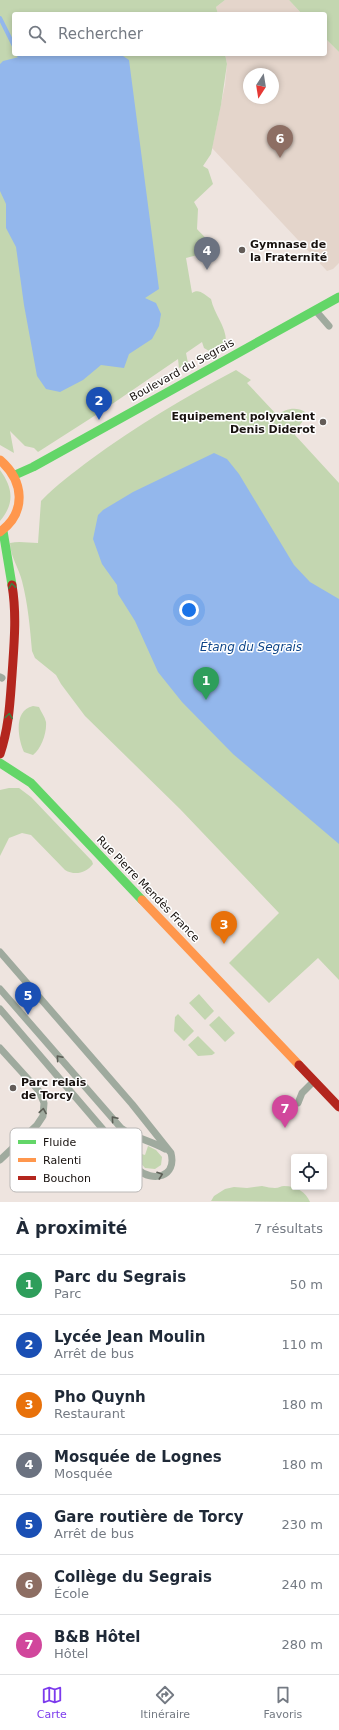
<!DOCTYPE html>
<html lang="fr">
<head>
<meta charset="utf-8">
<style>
	body { margin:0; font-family:"DejaVu Sans",sans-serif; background:#f2f2f3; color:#1f2937 }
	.controls { position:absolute; right:12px; bottom:12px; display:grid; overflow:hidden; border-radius:4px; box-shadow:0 2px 6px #0003 }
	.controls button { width:36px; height:36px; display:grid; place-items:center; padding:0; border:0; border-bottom:1px solid #e0e1e3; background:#fff; color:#1f2937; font:20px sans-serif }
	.compass { position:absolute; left:243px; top:68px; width:36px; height:36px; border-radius:50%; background:#fff; box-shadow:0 2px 6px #0003; rotate:192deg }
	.you { position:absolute; left:189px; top:610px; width:14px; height:14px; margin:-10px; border:3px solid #fff; border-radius:50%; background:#1a73e8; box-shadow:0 0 0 6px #1a73e833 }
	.badge { display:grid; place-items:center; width:26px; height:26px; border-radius:50%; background:#7c3aed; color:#fff; font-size:13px; font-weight:700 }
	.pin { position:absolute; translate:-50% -33px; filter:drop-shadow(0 1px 2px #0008) }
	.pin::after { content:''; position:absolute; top:21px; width:14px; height:12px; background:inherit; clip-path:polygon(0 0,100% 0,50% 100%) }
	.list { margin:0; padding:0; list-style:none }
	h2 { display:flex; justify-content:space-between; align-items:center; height:52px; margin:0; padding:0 16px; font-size:17px }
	h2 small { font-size:13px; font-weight:400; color:#747a83 }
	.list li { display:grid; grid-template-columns:26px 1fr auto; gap:12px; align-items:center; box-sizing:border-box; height:60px; padding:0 16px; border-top:1px solid #e0e1e3 }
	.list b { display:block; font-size:15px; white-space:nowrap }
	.list p { margin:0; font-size:13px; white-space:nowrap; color:#747a83 }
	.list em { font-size:13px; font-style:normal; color:#747a83 }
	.icon { flex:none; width:22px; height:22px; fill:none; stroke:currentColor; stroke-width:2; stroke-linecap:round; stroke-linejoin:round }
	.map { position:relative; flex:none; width:339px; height:1202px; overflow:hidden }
	.search { position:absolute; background:#fff; box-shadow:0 2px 6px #0003; left:12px; right:12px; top:12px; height:44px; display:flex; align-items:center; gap:10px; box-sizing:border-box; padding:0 14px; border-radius:4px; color:#747a83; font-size:15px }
	.sheet { height:472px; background:#fff }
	nav { display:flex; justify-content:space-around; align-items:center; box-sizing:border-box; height:56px; border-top:1px solid #e0e1e3; background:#fff; font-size:11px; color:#747a83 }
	nav a { display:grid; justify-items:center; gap:2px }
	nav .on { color:#7c3aed }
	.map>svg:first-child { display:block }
	.education { fill:#e4d5cb; fill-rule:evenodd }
	.green { fill:#c3d6b0 }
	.water { fill:#93b7ec }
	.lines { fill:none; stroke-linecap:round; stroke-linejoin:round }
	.stream { stroke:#93b7ec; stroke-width:4 }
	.lane { stroke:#9faa9e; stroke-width:7 }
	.fast { stroke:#63d668; stroke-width:9 }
	.slow { stroke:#ff974d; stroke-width:9 }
	.jam { stroke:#b3261e; stroke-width:9 }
	.oneway { stroke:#417e40 }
	.oneway2 { stroke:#5c5e56 }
	.poi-dot { fill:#635c58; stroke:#fff; stroke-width:1.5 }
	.labels { text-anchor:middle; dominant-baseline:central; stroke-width:3; stroke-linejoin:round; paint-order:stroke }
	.poi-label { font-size:11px; font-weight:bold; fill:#18120f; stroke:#fff; text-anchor:start }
	.street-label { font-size:11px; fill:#18120f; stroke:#fff }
	.water-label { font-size:12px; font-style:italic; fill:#0f468a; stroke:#fff }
	.key { fill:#fff; stroke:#bab8b7; stroke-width:1 }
	.key-label { font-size:11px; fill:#18120f }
</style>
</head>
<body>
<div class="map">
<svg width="339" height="1202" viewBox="0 0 339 1202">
	<rect width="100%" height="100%" fill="#eee4df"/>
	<path class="education" d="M225,0H289L302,14H218L216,7Z
		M325,38L339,52V263L333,269L327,271L212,148L225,85L227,64L225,54H325ZM249,74H273V98H249Z"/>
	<path class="green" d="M0,0H225L216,7L218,14H14V54H225L227,64L221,105L211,154L203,166L208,169L213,184L194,202L198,209L197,229C202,235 214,243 209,252L186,258L192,293C199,288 205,295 211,299C214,314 226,326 226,341L209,351L204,348L202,342L186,353L188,363L179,368L178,359L99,413L38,452L34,448L25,446L10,431L14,453L0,445Z
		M289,0H339V52L325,38V14H302Z
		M236,370L251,380L247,383L277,415C285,409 296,406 305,412L306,417L296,430L295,435L339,483V980L318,958L269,1003L229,963L279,913L180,809L85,716L61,684L56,675L35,658L32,651C30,628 28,604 22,581C19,568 10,556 10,543C20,541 28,543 38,543L41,501C56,485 73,473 90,460C136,426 185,397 236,370Z
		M0,470C13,488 15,503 0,521Z
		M33,706L39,707C41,712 45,717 46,722C47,733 41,749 33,755L24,752C18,739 13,710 33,706Z
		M9,788H19L31,797L92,861L93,864C86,873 75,876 65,870L31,835L22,833L9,838L0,856V790Z
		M199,994L214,1011L205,1020L189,1003Z
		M178,1014L194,1031L184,1041L174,1031L175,1017Z
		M219,1016L235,1033L225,1042L209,1025Z
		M198,1036L215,1053L212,1055L198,1056L188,1045Z
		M148,1146L156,1150L162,1157L161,1165L155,1169L145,1168L129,1150L145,1155Z
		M262,1186C267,1187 271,1188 275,1188C279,1188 281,1186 284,1186C296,1186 306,1192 310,1202L211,1201L214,1196L225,1189L234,1187L247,1188Z"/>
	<path class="water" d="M31,54H120L129,60L159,289L145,298L156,303L161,314L159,326L152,339L129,354L124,368L101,365L83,380L60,392L46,389L37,376L24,305L16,247L6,228V204L0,191V64L3,61Z
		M214,453L227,459L239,474L294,565L310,582L339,599V844L233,754L182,702L158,672L135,621L118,594L117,585L102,564L93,539L98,515L103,510L133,492Z"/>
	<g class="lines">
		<path class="stream" d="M0,18L14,46
			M18,54L20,57"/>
		<path class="lane" d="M316,311L329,326
			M0,677L2,678
			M0,952L132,1104L171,1153C177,1177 153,1183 137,1169L0,1009
			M0,989L121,1128C134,1138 152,1141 165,1149
			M0,1048L39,1091L44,1103L43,1116L37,1125L0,1160
			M298,1103L302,1093L314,1081"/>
		<path class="fast" d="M15,475L33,467L339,297
			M3,531L12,585
			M0,763L31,783L142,900"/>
		<path class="slow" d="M0,460C24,481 27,512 0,532
			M142,900L299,1065"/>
		<path class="jam" d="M0,754C9,728 10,702 12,675C14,645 17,615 12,585
			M299,1065L339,1107"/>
	</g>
	<defs><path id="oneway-chevron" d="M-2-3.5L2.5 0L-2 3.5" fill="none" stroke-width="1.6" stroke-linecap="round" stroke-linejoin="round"/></defs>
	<g class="oneway">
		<use href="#oneway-chevron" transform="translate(12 586) rotate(-98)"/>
		<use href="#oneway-chevron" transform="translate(9 716) rotate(-82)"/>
	</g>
	<g class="oneway2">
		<use href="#oneway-chevron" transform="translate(59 1058) rotate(-131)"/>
		<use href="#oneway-chevron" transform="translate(43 1111) rotate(-81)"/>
		<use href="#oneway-chevron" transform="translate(114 1119) rotate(-131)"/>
		<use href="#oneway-chevron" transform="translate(160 1175) rotate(-19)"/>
	</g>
	<g class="poi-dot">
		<circle cx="242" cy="250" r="4"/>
		<circle cx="323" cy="422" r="4"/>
		<circle cx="13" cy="1088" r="4"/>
	</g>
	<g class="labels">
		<g class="poi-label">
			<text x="250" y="244">Gymnase de<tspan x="250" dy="13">la Fraternité</tspan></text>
			<text x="315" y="416" text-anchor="end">Equipement polyvalent<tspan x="315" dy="13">Denis Diderot</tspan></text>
			<text x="21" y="1082">Parc relais<tspan x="21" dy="13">de Torcy</tspan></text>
		</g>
		<g class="street-label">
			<text transform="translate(182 370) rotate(-29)">Boulevard du Segrais</text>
			<text transform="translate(148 889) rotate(46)">Rue Pierre Mendès France</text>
		</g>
		<g class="water-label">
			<text x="251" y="647">Étang du Segrais</text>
		</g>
	</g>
	<rect x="10" y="1128" width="132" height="64" rx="6" class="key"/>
	<rect x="18" y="1140" width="18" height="4" fill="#63d668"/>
	<rect x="18" y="1158" width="18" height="4" fill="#ff974d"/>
	<rect x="18" y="1176" width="18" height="4" fill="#b3261e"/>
	<g class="key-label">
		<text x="43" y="1146">Fluide</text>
		<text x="43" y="1164">Ralenti</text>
		<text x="43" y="1182">Bouchon</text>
	</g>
</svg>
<div class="controls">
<button><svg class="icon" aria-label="locate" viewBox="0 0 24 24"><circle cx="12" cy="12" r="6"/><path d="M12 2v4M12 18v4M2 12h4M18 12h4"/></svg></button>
</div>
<svg class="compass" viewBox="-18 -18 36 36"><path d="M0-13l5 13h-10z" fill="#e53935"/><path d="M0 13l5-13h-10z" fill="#747a83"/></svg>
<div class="you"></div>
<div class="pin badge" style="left:206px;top:700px;background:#2e9e5b">1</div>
<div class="pin badge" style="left:99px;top:420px;background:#1a4fb4">2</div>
<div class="pin badge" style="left:224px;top:944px;background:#e8710a">3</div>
<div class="pin badge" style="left:207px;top:270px;background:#6b7280">4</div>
<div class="pin badge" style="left:28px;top:1015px;background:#1a4fb4">5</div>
<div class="pin badge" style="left:280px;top:158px;background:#8d6e63">6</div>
<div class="pin badge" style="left:285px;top:1128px;background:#d1479c">7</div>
<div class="search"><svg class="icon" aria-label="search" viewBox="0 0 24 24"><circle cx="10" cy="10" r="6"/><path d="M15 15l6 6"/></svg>Rechercher</div>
</div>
<section class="sheet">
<h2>À proximité<small>7 résultats</small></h2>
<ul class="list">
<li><span class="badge" style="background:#2e9e5b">1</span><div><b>Parc du Segrais</b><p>Parc</p></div><em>50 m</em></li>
<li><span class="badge" style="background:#1a4fb4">2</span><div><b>Lycée Jean Moulin</b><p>Arrêt de bus</p></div><em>110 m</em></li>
<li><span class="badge" style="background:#e8710a">3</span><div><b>Pho Quynh</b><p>Restaurant</p></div><em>180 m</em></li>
<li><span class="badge" style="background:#6b7280">4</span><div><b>Mosquée de Lognes</b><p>Mosquée</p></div><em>180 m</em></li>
<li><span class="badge" style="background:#1a4fb4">5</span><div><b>Gare routière de Torcy</b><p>Arrêt de bus</p></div><em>230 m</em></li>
<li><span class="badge" style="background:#8d6e63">6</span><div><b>Collège du Segrais</b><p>École</p></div><em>240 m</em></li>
<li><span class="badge" style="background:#d1479c">7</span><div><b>B&amp;B Hôtel</b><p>Hôtel</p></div><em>280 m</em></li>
</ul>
</section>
<nav>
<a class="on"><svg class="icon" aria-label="map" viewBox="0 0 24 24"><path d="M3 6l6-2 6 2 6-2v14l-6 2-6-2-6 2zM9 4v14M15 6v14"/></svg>Carte</a>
<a><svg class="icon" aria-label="directions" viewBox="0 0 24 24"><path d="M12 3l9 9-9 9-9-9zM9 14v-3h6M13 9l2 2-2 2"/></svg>Itinéraire</a>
<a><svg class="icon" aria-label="saved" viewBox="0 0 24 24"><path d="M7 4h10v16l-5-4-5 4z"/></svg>Favoris</a>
</nav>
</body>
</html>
